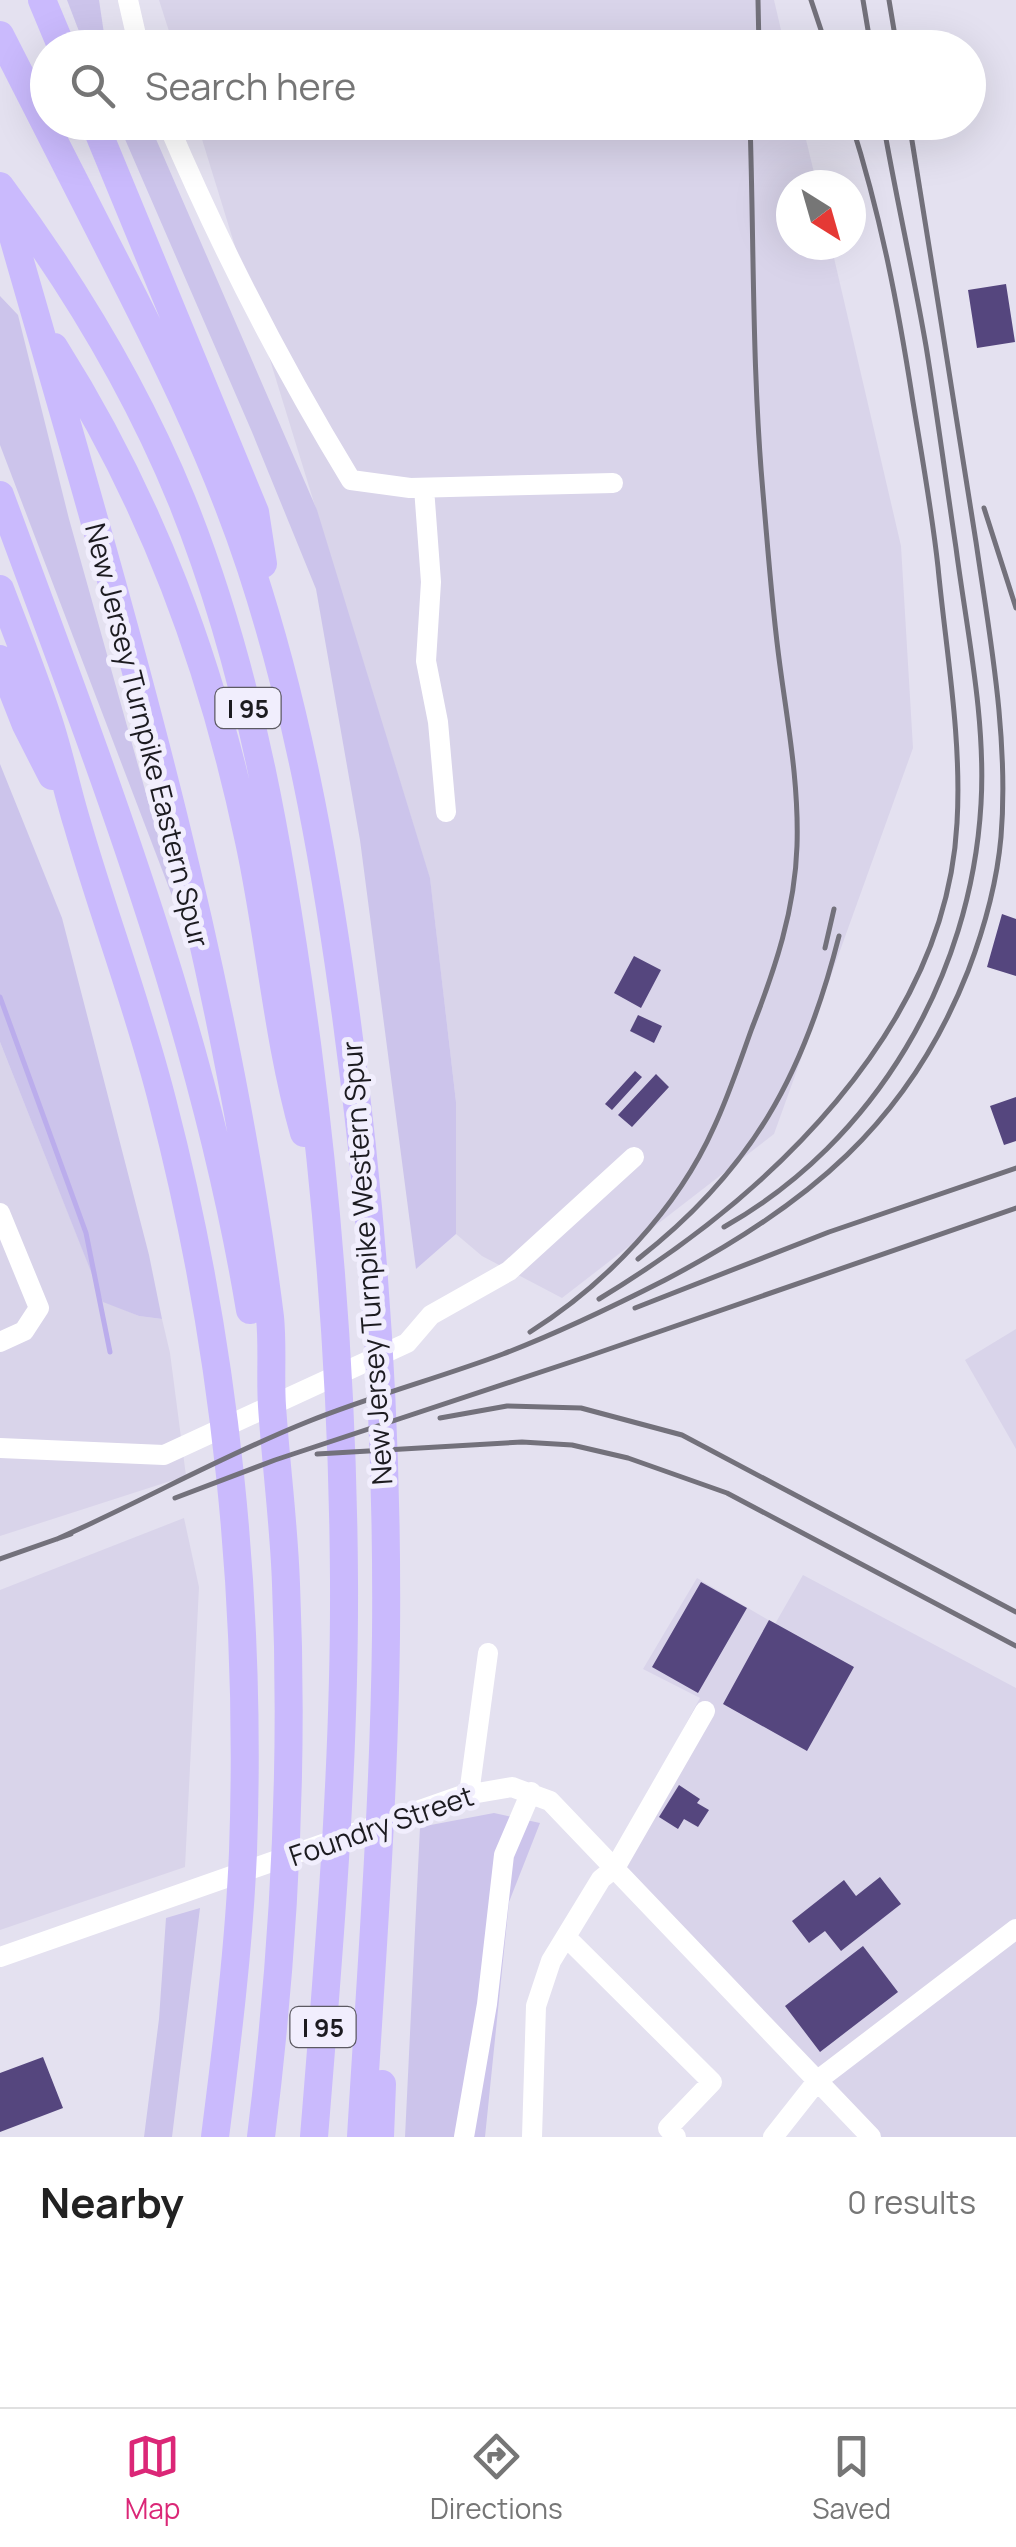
<!DOCTYPE html>
<html lang="en">
<head>
<meta charset="utf-8">
<style>
  :root { --surface:#fff; --page:#f2f2f2; --text:#222; --muted:#767676; --line:#e0e0e0; --accent:#db2777 }
  body { margin:0; font-family:Manrope,sans-serif; background:var(--page); color:var(--text) }
  .compass { position:absolute; left:776px; top:170px; width:90px; height:90px; border-radius:50%; background:var(--surface); box-shadow:0 10px 40px #0002; rotate:143deg }
  .list { margin:0; padding:0; list-style:none }
  h2 { display:flex; justify-content:space-between; align-items:center; height:130px; margin:0; padding:0 40px; font-size:42px }
  h2 small { font-size:32px; font-weight:400; color:var(--muted) }
  .icon { flex:none; width:55px; height:55px; fill:none; stroke:currentColor; stroke-width:2; stroke-linecap:round; stroke-linejoin:round }
  .map { position:relative; flex:none; width:1016px; height:2137px; overflow:hidden }
  .search { position:absolute; background:var(--surface); box-shadow:0 10px 40px #0002; left:30px; right:30px; top:30px; height:110px; display:flex; align-items:center; gap:25px; box-sizing:border-box; padding:0 35px; border-radius:55px; color:var(--muted); font-size:38px }
  .sheet { height:270px; background:var(--surface) }
  nav { display:flex; justify-content:space-around; align-items:center; box-sizing:border-box; height:140px; border-top:2px solid var(--line); background:var(--surface); font-size:28px; color:var(--muted) }
  nav a { display:grid; justify-items:center; gap:5px }
  nav .on { color:var(--accent) }
  .map>svg:first-child { display:block }
  .built { fill:#d9d4ea }
  .green { fill:#ccc4eb }
  .lines { fill:none; stroke-linecap:round; stroke-linejoin:round }
  .stream { stroke:#bbadec; stroke-width:5 }
  .building { fill:#55467e }
  .minor { stroke:#fff; stroke-width:20 }
  .highway { stroke:#cabafd; stroke-width:28 }
  .rail { stroke:#73717b; stroke-width:5 }
  .labels { text-anchor:middle; dominant-baseline:central; stroke-width:10; stroke-linejoin:round; paint-order:stroke }
  .shield { fill:#f1eefd; stroke:#5c5a62; stroke-width:2.5 }
  .shield-label { font-size:25px; font-weight:bold; fill:#1c1b20 }
  .street-label { font-size:28px; fill:#1c1b20; stroke:#f1eefd }
</style>
</head>
<body>
<div class="map">
<svg width="1016" height="2137" viewBox="0 0 1016 2137">
  <rect width="100%" height="100%" fill="#e4e1f0"/>
  <!-- built -->
  <path class="built" d="M159 0H774L785 47H174Z
    M197 123H802L817 185H791V245H831L901 546 913 748 774 1134 562 1298 482 1256 456 1234V1102L430 879Z
    M0 1042 103 1301 139 1316 162 1319 170 1353 186 1476 0 1536Z
    M1016 1329V1449L965 1360Z
    M184 1518 199 1587 185 1867 0 1930V1590Z
    M803 1575 1016 1688V2137H874L611 1862 700 1698 643 1669 697 1578 775 1624Z"/>
  <!-- green -->
  <path class="green" d="M67 0H99L106 47H85Z
    M118 123H149L317 510 430 878 456 1102V1234L416 1269 360 840 316 589 252 432Z
    M0 296 18 315 69 519 182 922 0 445Z
    M0 764 62 918 149 1255 162 1319 139 1316 103 1302 0 1042Z
    M494 1813 540 1823 509 1902 485 2137H405L420 1827Z
    M200 1908 172 2137H144L159 2019 166 1918Z"/>
  <g class="lines">
    <!-- stream -->
    <path class="stream" d="M0 997 86 1233 110 1352"/>
  </g>
  <!-- building -->
  <path class="building" d="M1006 284 1015 342 977 348 968 290Z
    M1002 914 1016 919V976L987 967Z
    M634 956 661 970 641 1008 614 993Z
    M638 1015 662 1026 654 1043 630 1031Z
    M635 1071 642 1077 612 1110 605 1104Z
    M656 1074 669 1087 632 1127 618 1115Z
    M1016 1097V1141L1004 1145 990 1106Z
    M701 1582 747 1608 698 1693 652 1667Z
    M769 1620 854 1667 807 1751 723 1704Z
    M679 1785 700 1799 697 1803 709 1810 698 1827 684 1819 678 1829 659 1817Z
    M880 1877 901 1904 841 1951 825 1931 809 1943 792 1921 844 1880 856 1896Z
    M863 1946 898 1992 820 2052 785 2006Z
    M43 2057 63 2108 0 2132V2073Z"/>
  <g class="lines">
    <!-- minor -->
    <path class="minor" d="M128 0 139 48
      M167 122C220 246 281 365 351 480L410 488 613 483
      M424 488 431 582 426 661 438 722 446 812
      M0 1213 39 1308 24 1331 0 1342
      M0 1448 164 1455 407 1343 431 1315 509 1271 634 1157
      M469 1794 488 1653
      M566 1937 712 2082 668 2128 676 2137
      M0 1957 460 1796 512 1787 550 1801 871 2137
      M464 2137 487 2004 504 1855 531 1792
      M532 2137 536 2006 551 1961 601 1879 615 1868 705 1711
      M773 2137 818 2080 1016 1929"/>
    <!-- highway -->
    <path class="highway" d="M42 0 62 48
      M0 35C35 103 70 171 104 239 159 346 213 453 251 568 296 705 323 850 343 994 373 1206 388 1422 386 1636 384 1803 371 1970 361 2137
      M94 122 255 512 263 564
      M0 186C73 284 136 388 182 501 252 675 282 860 307 1044 330 1221 343 1401 344 1580 345 1766 329 1952 314 2137
      M3 202C108 569 222 937 270 1317 273 1347 270 1377 272 1406 276 1466 284 1525 286 1584 294 1770 284 1953 261 2137
      M54 347C152 502 211 662 249 841 270 938 277 1038 304 1133
      M0 495C99 763 203 1027 250 1310
      M0 589C16 631 33 673 47 716 59 751 66 787 77 823 104 917 139 1008 163 1104 226 1346 252 1602 243 1852 239 1947 227 2043 215 2137
      M0 659 26 725 52 776
      M380 2137 382 2084"/>
    <!-- rail -->
    <path class="rail" d="M758 0 759 48
      M811 0 827 48
      M863 0 871 48
      M889 0 897 48
      M984 508 1016 608
      M825 948 834 909
      M724 1227C876 1141 971 977 981 804 986 719 967 632 956 548 946 481 937 413 926 346 913 271 896 197 883 122
      M638 1259C752 1170 804 1075 839 936
      M599 1299C766 1198 946 1031 957 823 962 738 946 651 938 567 932 512 922 457 913 402 898 306 881 216 851 122
      M635 1308 829 1232 1016 1168
      M530 1332C606 1284 677 1210 714 1127 729 1095 740 1061 752 1028 775 969 795 910 797 846 799 784 788 726 780 666 772 608 768 550 763 493 752 370 754 246 750 122
      M440 1418 507 1406 581 1408 682 1435 1016 1612
      M317 1454 522 1442 572 1445 628 1458 727 1493 1016 1646
      M175 1498 275 1460 586 1357 1016 1208
      M57 1539C141 1502 222 1456 307 1422 371 1396 439 1378 503 1354 558 1333 612 1307 665 1280 806 1206 908 1124 968 971 984 929 997 882 1001 837 1009 739 990 638 976 542 955 402 931 262 909 122
      M0 1559 71 1534"/>
  </g>
  <g class="labels">
    <!-- shield labels -->
    <g class="shield">
      <rect x="215.5" y="688" width="65" height="40" rx="8"/>
      <rect x="290.5" y="2007" width="65" height="40" rx="8"/>
    </g>
    <g class="shield-label">
      <text x="248" y="708">I 95</text>
      <text x="323" y="2027">I 95</text>
    </g>
    <!-- street labels -->
    <g class="street-label">
      <text transform="translate(148 735) rotate(76)">New Jersey Turnpike Eastern Spur</text>
      <text transform="translate(366 1263) rotate(-94)">New Jersey Turnpike Western Spur</text>
      <text transform="translate(381 1825) rotate(-19)">Foundry Street</text>
    </g>
  </g>
</svg>
<svg class="compass" viewBox="-18 -18 36 36"><path d="M0-13l5 13h-10z" fill="#e53935"/><path d="M0 13l5-13h-10z" fill="#767676"/></svg>
<div class="search"><svg class="icon" aria-label="search" viewBox="0 0 24 24"><circle cx="10" cy="10" r="6"/><path d="M15 15l6 6"/></svg>Search here</div>
</div>
<section class="sheet">
<h2>Nearby<small>0 results</small></h2>
<ul class="list">
</ul>
</section>
<nav>
<a class="on"><svg class="icon" aria-label="map" viewBox="0 0 24 24"><path d="M3 6l6-2 6 2 6-2v14l-6 2-6-2-6 2zM9 4v14M15 6v14"/></svg>Map</a>
<a><svg class="icon" aria-label="directions" viewBox="0 0 24 24"><path d="M12 3l9 9-9 9-9-9zM9 14v-3h6M13 9l2 2-2 2"/></svg>Directions</a>
<a><svg class="icon" aria-label="saved" viewBox="0 0 24 24"><path d="M7 4h10v16l-5-4-5 4z"/></svg>Saved</a>
</nav>
</body>
</html>
